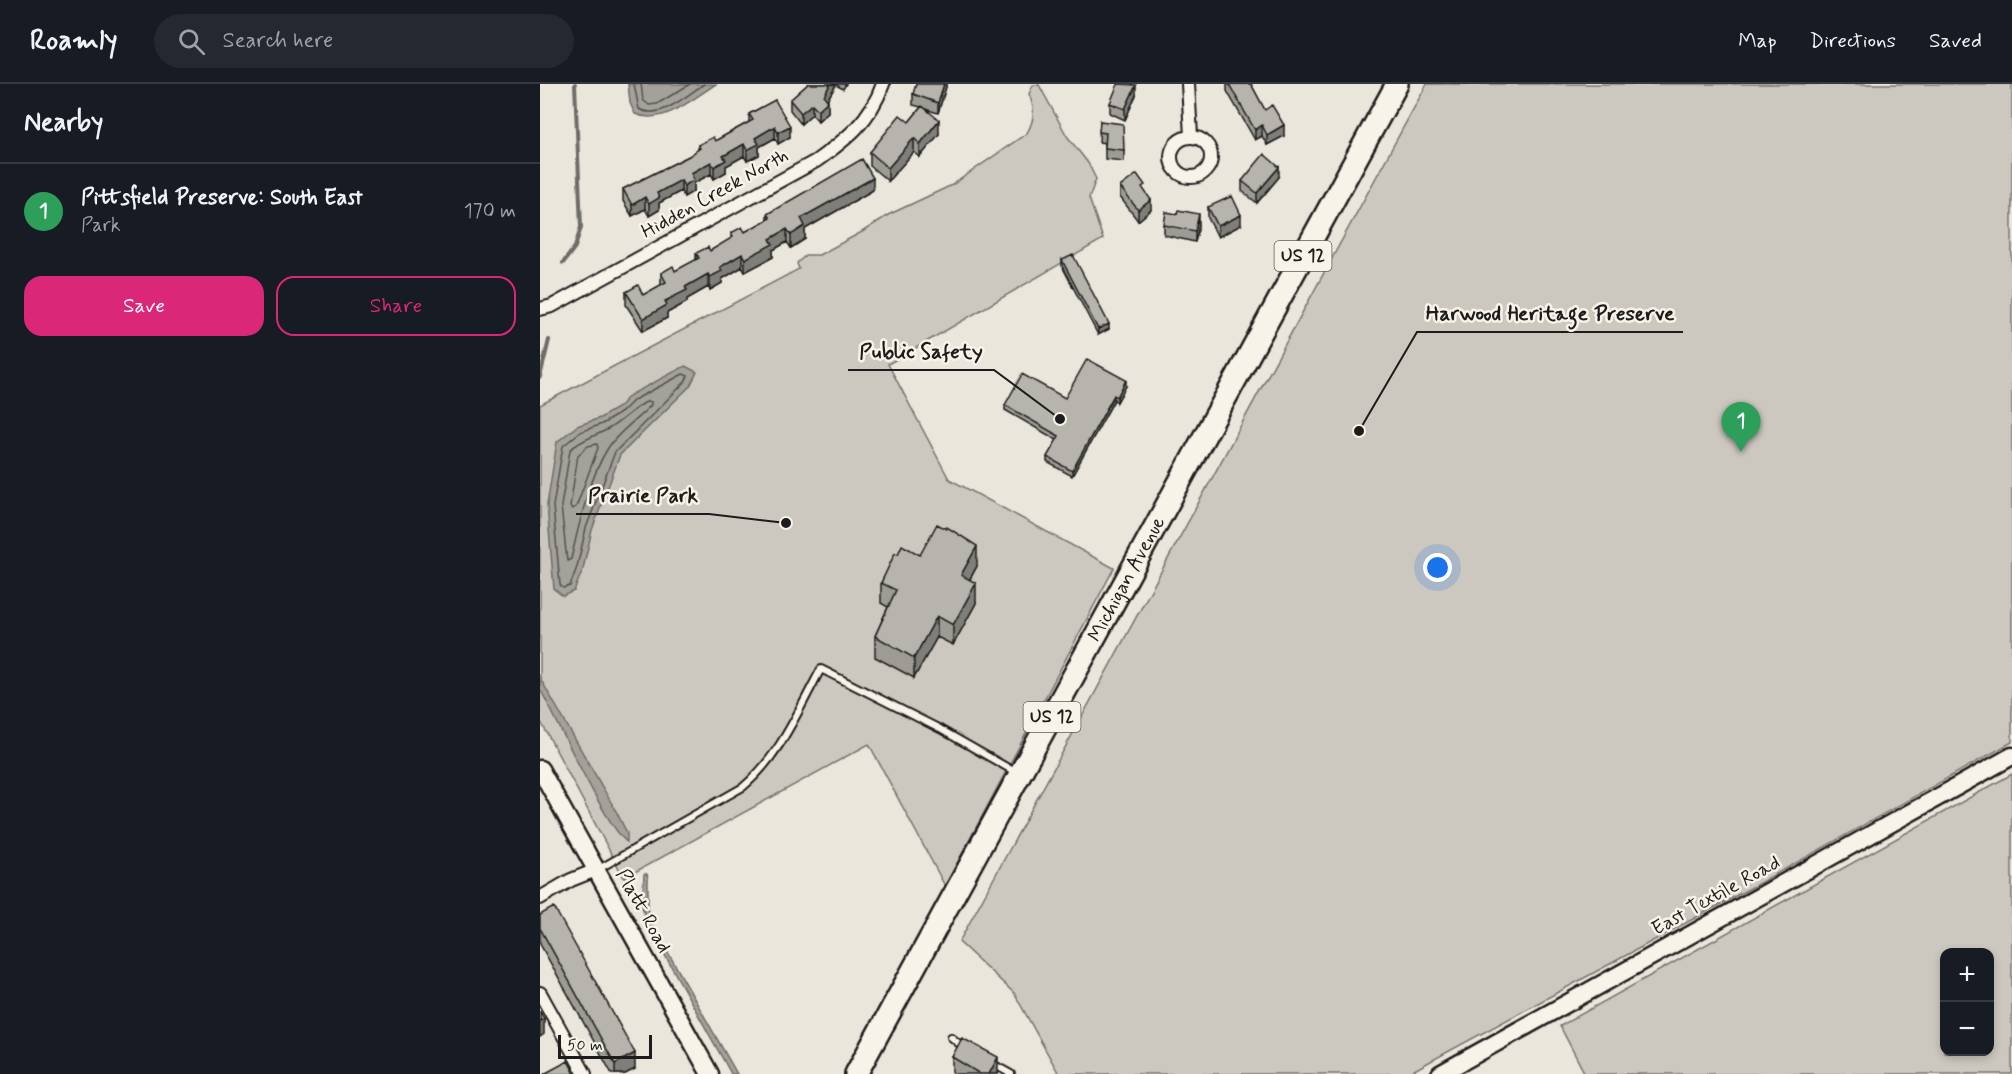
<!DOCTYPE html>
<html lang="en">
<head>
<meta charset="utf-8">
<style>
  :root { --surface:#171b24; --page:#242831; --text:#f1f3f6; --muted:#9ea1a6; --line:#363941; --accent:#db2777 }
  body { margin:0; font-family:Mynerve,sans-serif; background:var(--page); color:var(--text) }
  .controls { position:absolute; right:18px; bottom:18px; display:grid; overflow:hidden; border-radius:12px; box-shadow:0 3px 9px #0003 }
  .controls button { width:54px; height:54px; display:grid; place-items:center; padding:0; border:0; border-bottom:2px solid var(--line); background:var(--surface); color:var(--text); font:30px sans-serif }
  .scale { position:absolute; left:18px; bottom:15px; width:94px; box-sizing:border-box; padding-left:6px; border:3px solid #1c1c1c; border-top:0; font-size:16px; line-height:21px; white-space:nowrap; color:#1c1c1c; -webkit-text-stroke:4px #f7f3e8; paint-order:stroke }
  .you { position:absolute; left:898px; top:484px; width:21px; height:21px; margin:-15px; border:4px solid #fff; border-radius:50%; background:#1a73e8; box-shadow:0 0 0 9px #1a73e833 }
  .badge { display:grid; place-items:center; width:39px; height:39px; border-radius:50%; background:var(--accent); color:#fff; font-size:20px; font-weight:700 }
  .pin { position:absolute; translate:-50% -50px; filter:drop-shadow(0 2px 3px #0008) }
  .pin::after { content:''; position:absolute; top:32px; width:21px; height:18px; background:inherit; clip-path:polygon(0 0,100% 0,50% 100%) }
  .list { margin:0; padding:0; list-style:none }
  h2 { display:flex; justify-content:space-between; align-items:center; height:78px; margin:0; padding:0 24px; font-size:26px }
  h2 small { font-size:20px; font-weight:400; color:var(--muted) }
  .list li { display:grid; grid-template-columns:39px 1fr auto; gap:18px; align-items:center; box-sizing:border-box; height:96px; padding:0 24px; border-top:2px solid var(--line) }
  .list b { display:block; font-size:22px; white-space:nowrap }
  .list p { margin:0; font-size:20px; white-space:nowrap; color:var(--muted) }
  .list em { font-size:20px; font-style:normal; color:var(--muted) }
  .actions { display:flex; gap:12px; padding:18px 24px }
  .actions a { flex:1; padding:14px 0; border:2px solid var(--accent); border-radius:18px; text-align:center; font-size:21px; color:var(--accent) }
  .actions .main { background:var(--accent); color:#fff }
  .icon { flex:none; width:33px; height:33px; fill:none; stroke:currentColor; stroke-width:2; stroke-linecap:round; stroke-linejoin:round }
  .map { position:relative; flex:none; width:1472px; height:990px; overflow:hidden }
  header { display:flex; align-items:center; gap:36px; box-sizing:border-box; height:84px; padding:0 30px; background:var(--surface); border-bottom:2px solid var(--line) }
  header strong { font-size:28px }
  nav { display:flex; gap:33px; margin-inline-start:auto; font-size:21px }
  .search { width:420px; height:54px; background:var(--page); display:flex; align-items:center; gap:15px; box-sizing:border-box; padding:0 21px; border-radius:33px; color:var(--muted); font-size:22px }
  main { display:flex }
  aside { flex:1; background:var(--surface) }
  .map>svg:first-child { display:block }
  .green { fill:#ccc8c0; stroke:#74726e; stroke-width:1.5; fill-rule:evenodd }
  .water { fill:#a3a19a; stroke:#6d6c68; stroke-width:1.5 }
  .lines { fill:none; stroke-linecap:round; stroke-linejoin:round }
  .shore { stroke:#52514e; stroke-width:1.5 }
  .stream { stroke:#6d6c68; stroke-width:4 }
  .lane-casing { stroke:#1c1c1c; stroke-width:10 }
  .street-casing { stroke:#1c1c1c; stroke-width:16 }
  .secondary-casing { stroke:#1c1c1c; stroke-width:21 }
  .highway-casing { stroke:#1c1c1c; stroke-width:26 }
  .lane { stroke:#f7f3e8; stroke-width:6 }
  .street { stroke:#f7f3e8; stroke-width:12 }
  .secondary { stroke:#f7f3e8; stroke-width:16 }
  .highway { stroke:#f7f3e8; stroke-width:21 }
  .wall { fill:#9d9b94; stroke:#1c1c1c; stroke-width:1.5 }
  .shaded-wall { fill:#7f7e78; stroke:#1c1c1c; stroke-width:1.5 }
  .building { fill:#b6b4ac; stroke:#1c1c1c; stroke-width:1.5 }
  .labels { text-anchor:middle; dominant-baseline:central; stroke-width:5; stroke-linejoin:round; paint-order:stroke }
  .shield { fill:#f7f3e8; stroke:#5e5c59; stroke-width:1.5 }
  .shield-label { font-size:18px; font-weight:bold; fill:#1c1c1c }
  .street-label { font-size:20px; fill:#1c1c1c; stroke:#f7f3e8 }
  .leader { fill:none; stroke:#1c1c1c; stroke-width:2 }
  .callout-dot { fill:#1c1c1c; stroke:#f7f3e8; stroke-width:2 }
  .callout-label { font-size:21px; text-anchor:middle; font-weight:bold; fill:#1c1c1c; stroke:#f7f3e8; stroke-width:5; stroke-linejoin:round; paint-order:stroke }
</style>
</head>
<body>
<header>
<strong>Roamly</strong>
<div class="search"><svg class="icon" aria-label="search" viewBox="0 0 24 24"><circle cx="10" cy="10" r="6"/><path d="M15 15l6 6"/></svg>Search here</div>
<nav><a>Map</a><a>Directions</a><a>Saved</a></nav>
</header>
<main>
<aside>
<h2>Nearby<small></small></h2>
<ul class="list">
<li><span class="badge" style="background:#2e9e5b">1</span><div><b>Pittsfield Preserve: South East</b><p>Park</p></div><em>170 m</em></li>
</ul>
<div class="actions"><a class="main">Save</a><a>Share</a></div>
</aside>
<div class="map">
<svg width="1472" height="990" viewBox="0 0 1472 990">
  <rect width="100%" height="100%" fill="#eae6dc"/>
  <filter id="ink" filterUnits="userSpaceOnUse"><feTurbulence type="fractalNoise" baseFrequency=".0167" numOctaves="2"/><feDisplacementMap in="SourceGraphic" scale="12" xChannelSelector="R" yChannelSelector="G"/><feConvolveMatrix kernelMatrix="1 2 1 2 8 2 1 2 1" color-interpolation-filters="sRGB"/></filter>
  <g filter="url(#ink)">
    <!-- green -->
    <path class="green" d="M887 0H1472V658L1227 795 867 990H519L474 909 419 858Z
      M493 1H499L527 52 548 79 556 95 549 114 563 155 348 280 409 395 574 484 405 802 329 660 84 794 0 636V321L259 185 257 179 266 171H279L322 148 348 131 412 101 487 49C495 35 495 25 489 10Z
      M1472 690V990H1045L1020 942ZM1404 868H1450V968H1404Z"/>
    <!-- water -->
    <path class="water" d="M88 0H176C152 15 123 42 95 30L90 19Z
      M145 282 157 288 150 302 80 371 52 446 43 485 34 507 23 512 14 505 7 421 17 358 37 342 60 334 79 323 90 311Z
      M0 594 76 727 87 749V758C67 745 16 633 0 605Z
      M104 790H107L108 794V824L112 840 197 990H191L189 986 107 839 102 822Z"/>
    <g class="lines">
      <!-- shore -->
      <path class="shore" d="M94 0 99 25C119 37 147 11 164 0
        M101 0 103 16 109 21 117 20 150 0
        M143 290 148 292 145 298 75 368 46 444 37 483 30 502 23 504 20 501 13 422 23 362 40 348 62 340 82 328 94 316Z
        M108 317 111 318V321C98 335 78 348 68 364 49 394 39 441 31 475L27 477 21 422 30 366C42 355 54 353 68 345 83 337 93 324 108 317Z
        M57 360 58 364 36 423 32 425 30 422 38 371 48 362Z"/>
      <!-- stream -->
      <path class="stream" d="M23 179 35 163 41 143 35 0
        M0 293 9 256"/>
      <!-- lane casing -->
      <g class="lane-casing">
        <path id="lane" d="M57 786 203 703C240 672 258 627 281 585L400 645 477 689
          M411 953 423 963
          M453 980 471 990"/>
      </g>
      <!-- street casing -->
      <g class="street-casing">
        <path id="street" d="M648 0 651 52
          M631 73a20 20 0 1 1 40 0a20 20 0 1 1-40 0Z
          M0 225 12 222 276 77C307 55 330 37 343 0
          M0 814 31 796 56 786
          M0 909 45 990"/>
      </g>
      <!-- secondary casing -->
      <g class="secondary-casing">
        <path id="secondary" d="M0 685 170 990
          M900 990 1472 672"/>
      </g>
      <!-- highway casing -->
      <g class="highway-casing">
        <g id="highway">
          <path id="s1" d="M316 990 857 0"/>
        </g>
      </g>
      <!-- lane -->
      <use href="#lane" class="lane"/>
      <!-- street -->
      <use href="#street" class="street"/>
      <!-- secondary -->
      <use href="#secondary" class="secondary"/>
      <!-- highway -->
      <use href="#highway" class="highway"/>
    </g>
    <!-- wall -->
    <path class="wall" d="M268 0H306L303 5 296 1 287 16 288 28 278 37 272 30 261 40 250 26V16Z
      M406 0V3L398 29 385 25 399 50 380 73 374 68 348 97 330 82V68L369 38 381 23 373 21V10Z
      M687 0H711L725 26 744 52 727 61 722 52 715 56 687 7Z
      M596 11 585 36 570 29V19Z
      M235 16 250 53 238 60 235 54 219 63V71L207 77 204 72 186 82V88L174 95 171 90 154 99V107L144 113 141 107 119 119V126L109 132 105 125 92 132 83 117V105L149 72 158 66V61L175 57 209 38V30Z
      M560 37 584 66V77L565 75V59L559 58Z
      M739 93 717 119 702 107V97Z
      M580 103 605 108 611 126 598 137 580 113Z
      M333 106 265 145V155L251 164 247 158 233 166V173L205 188 202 183 182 195V199L170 206 168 203 147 215V218L127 229V234L103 247 86 221V208L103 211 121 201V189L135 187 156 176V169L170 167 191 155V149L205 148 227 136V130Z
      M668 123 701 141 678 153 668 134Z
      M624 141H659L655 158 624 151Z
      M522 176 569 245 558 251 522 182Z
      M586 302 577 318 574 316 532 392 507 378V373L517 356 465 326V321L525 314Z
      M358 470 380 471 437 482 430 495 436 519 413 561 397 553 374 594 335 573V552L348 523 341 519V499Z
      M0 831 95 985 85 990H72L0 860Z
      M412 973 458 989V990H415L412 988Z"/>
    <!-- shaded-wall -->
    <path class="shaded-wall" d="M290 0 296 1 284 21 288 17V28L278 37V26L284 12Z
      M404 0H406V3L398 29V19Z
      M596 1V11L585 36V25Z
      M272 20V30L261 40V29Z
      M399 36V50L380 73V60Z
      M722 41V52L715 56V46Z
      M744 41V52L727 61V51Z
      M235 42V54L219 63V71L207 77V66L215 54Z
      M250 42V53L238 60V48Z
      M374 54V68L348 97V84Z
      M204 60V72L186 82V88L174 95V83L183 72Z
      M171 78V90L154 99V107L144 113V102L151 89Z
      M739 83V93L717 119V109Z
      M333 94V106L265 145V155L251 164V151L261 134Z
      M141 96V107L119 119V126L109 132V120L117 109Z
      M105 113V125L92 132V121Z
      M611 116V126L598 137V126Z
      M659 130V141L655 158V147Z
      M701 131V141L678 153V142Z
      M247 145V158L233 166V173L205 188V175L230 155Z
      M202 170V183L182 195V199L170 206V193L180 183Z
      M168 190V203L147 215V218L127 229V234L103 247V235L145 203Z
      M569 240V245L558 251V245Z
      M586 296V302L577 318V313Z
      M574 311V316L532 392V387Z
      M437 462V482L421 511V491Z
      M436 499V519L413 561V541Z
      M397 532V553L374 594V574Z
      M4 935V950L0 953V937Z
      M95 969V985L85 990H75V980Z
      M458 973V990H449Z"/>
    <!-- building -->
    <path class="building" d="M268 0H290L284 12 288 17 278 26 272 20 261 29 250 16Z
      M376 0H404L398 19 373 10Z
      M578 0 596 1 585 25 570 19Z
      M689 0H711L725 26 732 21 744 41 727 51 722 41 715 46Z
      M235 16 250 42 238 48 235 42 215 54 219 60 207 66 204 60 183 72 186 76 174 83 171 78 151 89 154 96 144 102 141 96 117 109 119 114 109 120 105 113 92 121 83 105 149 72 160 64 158 61 173 53 175 57 213 36 209 30Z
      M382 22 399 36 380 60 374 54 348 84 330 68 360 31 369 38Z
      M560 37 583 40 584 66 565 64 566 49 559 48Z
      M724 70 739 83 717 109 702 97Z
      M322 75 333 94 261 134 265 142 251 151 247 145 230 155 233 160 205 175 202 170 180 183 182 187 170 193 168 190 145 203 147 206 125 217 127 221 103 235 86 208 98 201 103 211 126 198 121 189 133 182 135 187 159 174 156 169 168 163 170 167 193 153 191 149 202 143 205 148 230 134 227 130Z
      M597 90 605 101 602 103 611 116 598 126 580 103Z
      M692 112 701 131 678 142 668 123Z
      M638 126 659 130 655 147 624 141 626 128 637 130Z
      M533 171 569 240 558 245 522 176Z
      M547 275 586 296 577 313 574 311 532 387 507 373 519 352 465 321 482 290 525 314Z
      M397 440 406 445 407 443 437 462 421 491 436 499 413 541 397 532 374 574 335 552 356 506 341 499 355 469 358 470 362 461 380 471Z
      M14 823 95 969 75 980 0 844V831Z
      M0 927 4 935 0 937Z
      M422 954 458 973 449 990H440L412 973Z
      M28 977 35 990H4Z"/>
  </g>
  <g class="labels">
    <!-- shield labels -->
    <g class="shield">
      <rect x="734.5" y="157" width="57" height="30" rx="4.5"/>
      <rect x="483.5" y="618" width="57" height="30" rx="4.5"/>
    </g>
    <g class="shield-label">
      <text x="763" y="172">US 12</text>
      <text x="512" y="633">US 12</text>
    </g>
    <!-- street labels -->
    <g class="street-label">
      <text transform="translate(175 110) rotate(-29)">Hidden Creek North</text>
      <text stroke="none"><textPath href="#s1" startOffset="564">Michigan Avenue</textPath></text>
      <text transform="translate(1176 812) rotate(-29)">East Textile Road</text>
      <text transform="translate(103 827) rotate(61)">Platt Road</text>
    </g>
  </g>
  <!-- callouts -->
  <path class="leader" d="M819 347L877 248H1143M520 335L454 286H308M246 439L169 430H36"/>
  <g class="callout-dot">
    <circle cx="819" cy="347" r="6"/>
    <circle cx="520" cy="335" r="6"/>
    <circle cx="246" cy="439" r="6"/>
  </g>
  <g class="callout-label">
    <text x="1010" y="236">Harwood Heritage Preserve</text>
    <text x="381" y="274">Public Safety</text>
    <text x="103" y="418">Prairie Park</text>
  </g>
</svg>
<div class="controls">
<button>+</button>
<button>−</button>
</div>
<div class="scale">50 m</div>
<div class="you"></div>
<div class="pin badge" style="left:1201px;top:368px;background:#2e9e5b">1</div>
</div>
</main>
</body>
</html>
